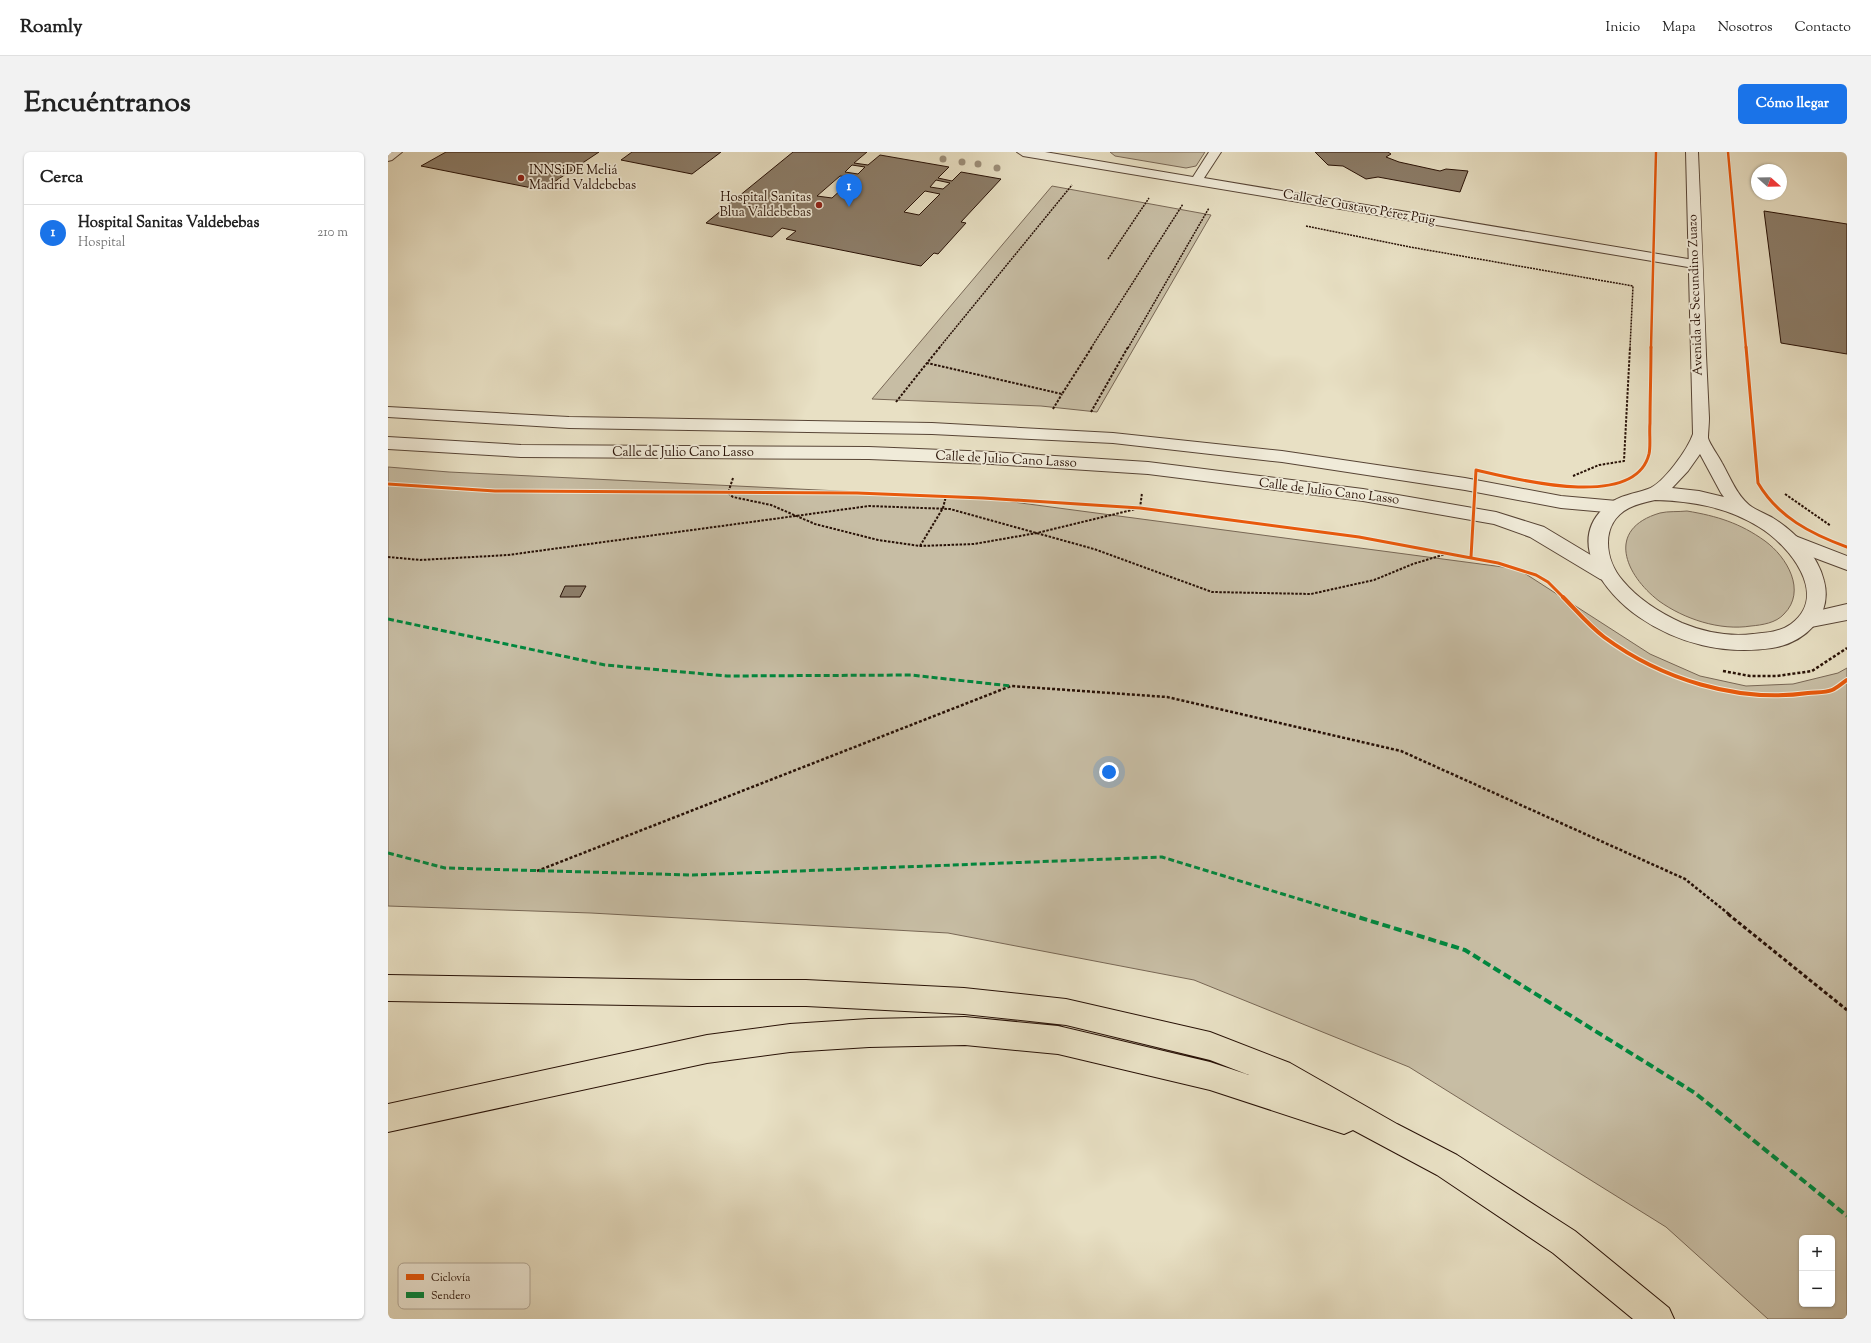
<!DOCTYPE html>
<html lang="es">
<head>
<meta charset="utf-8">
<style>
  :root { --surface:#fff; --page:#f2f2f2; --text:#222; --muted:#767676; --line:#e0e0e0; --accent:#1a73e8 }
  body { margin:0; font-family:"Sorts Mill Goudy",serif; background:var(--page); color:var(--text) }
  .controls { position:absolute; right:12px; bottom:12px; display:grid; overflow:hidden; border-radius:6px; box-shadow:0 1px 3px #0004 }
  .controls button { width:36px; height:36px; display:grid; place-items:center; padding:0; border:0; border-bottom:1px solid var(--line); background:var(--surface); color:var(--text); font:20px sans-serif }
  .compass { position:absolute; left:1363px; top:12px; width:36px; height:36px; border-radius:50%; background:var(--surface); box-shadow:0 1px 3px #0004; rotate:110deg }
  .you { position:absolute; left:721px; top:620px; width:14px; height:14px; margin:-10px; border:3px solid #fff; border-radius:50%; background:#1a73e8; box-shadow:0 0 0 6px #1a73e833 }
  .badge { display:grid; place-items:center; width:26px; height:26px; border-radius:50%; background:var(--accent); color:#fff; font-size:13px; font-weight:700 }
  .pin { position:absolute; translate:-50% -33px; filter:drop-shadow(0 1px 2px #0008) }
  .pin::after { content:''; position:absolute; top:21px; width:14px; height:12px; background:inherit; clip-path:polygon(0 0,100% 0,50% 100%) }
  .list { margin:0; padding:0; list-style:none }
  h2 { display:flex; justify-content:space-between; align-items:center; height:52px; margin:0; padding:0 16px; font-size:17px }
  h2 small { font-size:13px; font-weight:400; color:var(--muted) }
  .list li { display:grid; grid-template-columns:26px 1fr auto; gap:12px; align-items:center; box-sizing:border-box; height:56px; padding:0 16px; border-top:1px solid var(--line) }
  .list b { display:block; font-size:15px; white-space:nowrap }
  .list p { margin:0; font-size:13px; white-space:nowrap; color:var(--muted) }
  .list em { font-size:13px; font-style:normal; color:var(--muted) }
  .map { position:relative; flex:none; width:1459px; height:1167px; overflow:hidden; border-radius:6px }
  header { display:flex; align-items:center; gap:24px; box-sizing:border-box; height:56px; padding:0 20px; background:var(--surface); border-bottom:1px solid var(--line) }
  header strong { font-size:19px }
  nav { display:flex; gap:22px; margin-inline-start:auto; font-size:14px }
  .intro { display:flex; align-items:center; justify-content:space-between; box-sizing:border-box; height:96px; padding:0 24px }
  h1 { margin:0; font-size:28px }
  .button { padding:10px 18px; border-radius:6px; background:var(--accent); color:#fff; font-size:14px; font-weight:700 }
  main { display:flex; gap:24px; padding:0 24px }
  aside { flex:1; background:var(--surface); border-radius:6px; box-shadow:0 1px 3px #0004 }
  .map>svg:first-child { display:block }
  .green { fill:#c7bda4; stroke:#786755; fill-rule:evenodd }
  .building { fill:#8c7d69; stroke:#281106; fill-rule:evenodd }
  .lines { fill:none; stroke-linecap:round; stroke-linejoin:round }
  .minor-casing { stroke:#584536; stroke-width:2 }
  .tertiary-casing { stroke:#584536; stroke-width:2 }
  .motorway-casing { stroke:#281106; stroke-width:2 }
  .path-far3 { stroke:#281106; stroke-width:1.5; stroke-dasharray:2 1; stroke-linecap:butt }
  .path-far2 { stroke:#281106; stroke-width:2; stroke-dasharray:2.5 1.5; stroke-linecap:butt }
  .path-far1 { stroke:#281106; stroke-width:2.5; stroke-dasharray:3 2; stroke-linecap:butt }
  .path { stroke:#281106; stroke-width:3; stroke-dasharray:4 2.5; stroke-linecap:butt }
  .minor { fill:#f0ebd9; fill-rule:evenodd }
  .tertiary { fill:#f0ebd9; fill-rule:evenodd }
  .motorway { fill:#e8e0c4; fill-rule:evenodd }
  .quiet-far1 { stroke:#00873e; stroke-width:3; stroke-dasharray:6 3; stroke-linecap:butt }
  .quiet { stroke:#00873e; stroke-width:4; stroke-dasharray:8 4; stroke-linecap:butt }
  .cycleway-far2-casing { stroke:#f0ebd9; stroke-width:4 }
  .cycleway-far1-casing { stroke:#f0ebd9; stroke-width:5 }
  .cycleway-casing { stroke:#f0ebd9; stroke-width:6 }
  .cycleway-far2 { stroke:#e8590c; stroke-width:2.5 }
  .cycleway-far1 { stroke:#e8590c; stroke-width:3 }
  .cycleway { stroke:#e8590c; stroke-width:4 }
  .tree { fill:#9d8f7a }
  .poi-dot { fill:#8f2418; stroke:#f0ebd9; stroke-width:1.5 }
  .labels { text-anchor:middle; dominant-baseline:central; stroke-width:3.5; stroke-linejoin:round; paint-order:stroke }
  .far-poi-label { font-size:13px; fill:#281106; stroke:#f0ebd9; text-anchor:start }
  .far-street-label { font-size:13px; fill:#281106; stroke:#f0ebd9 }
  .key { fill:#f0ebd9; stroke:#b4aa9a; stroke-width:1 }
  .key-label { font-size:11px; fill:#281106 }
</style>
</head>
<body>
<header>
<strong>Roamly</strong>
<nav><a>Inicio</a><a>Mapa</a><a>Nosotros</a><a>Contacto</a></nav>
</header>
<div class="intro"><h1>Encuéntranos</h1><a class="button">Cómo llegar</a></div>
<main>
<aside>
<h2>Cerca<small></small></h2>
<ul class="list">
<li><span class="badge">1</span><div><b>Hospital Sanitas Valdebebas</b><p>Hospital</p></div><em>210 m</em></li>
</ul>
</aside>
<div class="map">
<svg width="1459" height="1167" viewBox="0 0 1459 1167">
  <rect width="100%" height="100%" fill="#e8e0c4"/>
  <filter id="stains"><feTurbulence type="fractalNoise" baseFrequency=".005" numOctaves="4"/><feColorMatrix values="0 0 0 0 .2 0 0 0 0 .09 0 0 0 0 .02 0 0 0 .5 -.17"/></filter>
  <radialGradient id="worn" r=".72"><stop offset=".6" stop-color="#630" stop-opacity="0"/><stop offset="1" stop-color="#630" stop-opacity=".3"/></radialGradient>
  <!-- green -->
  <path class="green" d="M722 0H817L808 14 798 16 727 4Z
    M664 34 823 63 709 260 653 254 484 247Z
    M0 315 61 320 595 346 1130 417 1262 502 1312 524 1358 534 1405 532 1450 521 1459 516V1167H1380L1278 1075 1021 915 806 828 560 781 203 761 0 754ZM1414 1086H1444V1152H1414Z
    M1299 359C1329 364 1352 371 1377 389 1399 405 1419 439 1396 462 1388 471 1374 473 1363 474 1332 479 1296 467 1271 449 1237 423 1217 377 1272 361 1280 359 1290 360 1299 359Z"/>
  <!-- building -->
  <path class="building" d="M58 0H211L154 38 33 14Z
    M244 0H333L304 22 233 8Z
    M405 0H479L466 11 480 13 492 3 561 15 550 26 564 29 573 20 613 27 573 70 578 71 550 102 546 101 533 114 398 87 408 79 394 76 384 85 318 71ZM464 13 477 15 470 22 457 20ZM452 24 466 26 444 46 429 44ZM548 28 562 31 555 37 542 35ZM537 39 552 42 531 63 516 60Z
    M927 0H1000L1003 2 998 5 1011 10 1052 19 1058 17 1080 19 1072 40 990 25 978 27 955 14 940 13Z
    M1376 59 1459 72V202L1393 191Z
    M177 434H198L192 445H172Z"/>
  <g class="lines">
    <!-- minor casing -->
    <g class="minor-casing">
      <path id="minor" d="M0 0H14L4 8 0 9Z
        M629 0H657L805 25 821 0H833L816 26 1306 108 1311 109 1313 112 1311 115 1306 116 635 4Z
        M0 255 181 265 544 271 725 281 894 299 1077 326 1173 344 1229 349 1235 351 1238 355 1235 359 1229 361 1173 356 1077 338 894 310 725 291 544 282 181 276 0 265Z
        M0 285 133 293 481 295 604 300 760 310 975 337 1108 360 1156 375 1226 417 1229 422 1226 427 1219 429 1212 427 1142 385 1106 372 975 349 760 322 604 312 481 307 133 305 0 297Z
        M1402 382 1459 404V418L1395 394 1393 389 1395 384Z
        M1459 452V468L1423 475 1416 472 1413 467 1416 462Z"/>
    </g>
    <!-- tertiary casing -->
    <g class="tertiary-casing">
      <path id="tertiary" d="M1298 0H1310C1313 68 1316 136 1318 203 1319 224 1320 245 1321 266 1321 272 1320 281 1320 286 1321 291 1331 305 1334 311 1342 325 1350 346 1364 355 1370 359 1378 362 1385 366 1407 380 1430 403 1436 429 1445 464 1417 491 1384 496 1337 503 1290 492 1251 465 1217 442 1176 389 1219 353 1232 343 1246 342 1260 337 1275 332 1300 297 1305 282ZM1312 302 1333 341 1336 345 1311 339 1284 336 1300 319ZM1267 348C1304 349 1339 355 1371 375 1401 393 1442 443 1403 472 1392 480 1377 481 1365 482 1341 485 1316 480 1294 471 1272 461 1250 447 1235 429 1216 407 1212 371 1241 356 1249 352 1258 350 1267 348Z"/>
    </g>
    <!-- motorway casing -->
    <g class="motorway-casing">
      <path id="motorway" d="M0 823 303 828H418L576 836 678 847 822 880 902 911 1009 972 1069 1003 1187 1079 1281 1156 1286 1167H1245L1165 1101 1049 1023 965 978 956 982 822 938 670 902 577 893 481 895 402 900 319 911 0 980V952L319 883 402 872 481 867 577 865 670 874 822 910 861 923 822 908 678 873 576 862 418 854H303L0 849Z"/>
    </g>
    <!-- path-far3 -->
    <path class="path-far3" d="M918 74 1022 95 1245 134 1242 196
      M720 107 761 46
      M551 196 684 33
      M703 196 795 52
      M740 196 821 56"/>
    <!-- path-far2 -->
    <path class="path-far2" d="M552 195 539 211 674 242 704 195
      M508 250 539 211
      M665 257 674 242
      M703 260 740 195
      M1185 324 1211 313 1236 309 1242 195
      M345 326 340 341 345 345 383 353 427 372 490 388 532 394 586 392 649 381 752 356 754 341
      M1397 342 1443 374
      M532 394 555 356 558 344
      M0 405 32 408 120 403 481 354 562 357 706 397 824 440 923 442 986 428 1025 412 1061 401"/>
    <!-- path-far1 -->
    <path class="path-far1" d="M1335 519 1362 524H1389L1424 519 1459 496
      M149 719 623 534 779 545 1013 599 1297 727 1342 763"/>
    <!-- path -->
    <path class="path" d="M1340 762 1459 858"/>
    <!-- minor -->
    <use href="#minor" class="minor"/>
    <!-- tertiary -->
    <use href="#tertiary" class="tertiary"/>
    <!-- motorway -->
    <use href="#motorway" class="motorway"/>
    <!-- quiet-far1 -->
    <path class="quiet-far1" d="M0 467 217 513 339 524 523 523 623 534
      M0 701 57 716 305 723 774 705 963 763"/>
    <!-- quiet -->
    <path class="quiet" d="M960 762 1077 798 1307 941 1459 1064"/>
    <!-- cycleway-far2 casing -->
    <g class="cycleway-far2-casing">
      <path id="cycleway-far2" d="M1340 0 1358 196
        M1263 196 1268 0"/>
    </g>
    <!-- cycleway-far1 casing -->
    <g class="cycleway-far1-casing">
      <path id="cycleway-far1" d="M1358 195 1370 331C1390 365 1423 382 1459 395
        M0 332 107 339 469 341 595 346 752 356 971 385 1110 411 1148 423 1160 430 1176 446
        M1083 405 1088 318C1127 327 1247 359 1261 302 1263 293 1261 281 1262 271 1262 246 1263 221 1263 195"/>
    </g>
    <!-- cycleway casing -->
    <g class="cycleway-casing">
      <path id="cycleway" d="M1175 445C1188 458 1200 473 1216 485 1273 527 1349 551 1420 541 1427 540 1437 541 1444 538 1449 536 1454 531 1459 528"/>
    </g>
    <!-- cycleway-far2 -->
    <use href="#cycleway-far2" class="cycleway-far2"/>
    <!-- cycleway-far1 -->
    <use href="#cycleway-far1" class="cycleway-far1"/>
    <!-- cycleway -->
    <use href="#cycleway" class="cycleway"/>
  </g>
  <!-- trees -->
  <g class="tree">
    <circle cx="555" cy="7" r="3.5"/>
    <circle cx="574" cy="10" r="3.5"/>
    <circle cx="590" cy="12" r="3.5"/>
    <circle cx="609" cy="16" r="3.5"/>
  </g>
  <!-- markers -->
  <g class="poi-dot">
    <circle cx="133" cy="26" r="4"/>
    <circle cx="431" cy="53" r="4"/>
  </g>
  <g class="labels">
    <!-- far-poi labels -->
    <g class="far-poi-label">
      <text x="141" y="19">INNSiDE Meliá<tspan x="141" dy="15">Madrid Valdebebas</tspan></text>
      <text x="423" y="46" text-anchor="end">Hospital Sanitas<tspan x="423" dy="15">Blua Valdebebas</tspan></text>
    </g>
    <!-- far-street labels -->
    <g class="far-street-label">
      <text transform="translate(971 56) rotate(10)">Calle de Gustavo Pérez Puig</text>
      <text transform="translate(1308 143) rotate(-92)">Avenida de Secundino Zuazo</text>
      <text x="295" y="301">Calle de Julio Cano Lasso</text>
      <text transform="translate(618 308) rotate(3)">Calle de Julio Cano Lasso</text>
      <text transform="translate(941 340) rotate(7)">Calle de Julio Cano Lasso</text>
    </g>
  </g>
  <!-- legend -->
  <rect x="10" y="1111" width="132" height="46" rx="6" class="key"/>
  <rect x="18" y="1122" width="18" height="6" fill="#e8590c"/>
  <rect x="18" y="1140" width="18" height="6" fill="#00873e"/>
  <g class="key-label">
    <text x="43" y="1129">Ciclovía</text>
    <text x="43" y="1147">Sendero</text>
  </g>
  <rect width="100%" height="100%" filter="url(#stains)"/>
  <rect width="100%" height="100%" fill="url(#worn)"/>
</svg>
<div class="controls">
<button>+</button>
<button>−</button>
</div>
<svg class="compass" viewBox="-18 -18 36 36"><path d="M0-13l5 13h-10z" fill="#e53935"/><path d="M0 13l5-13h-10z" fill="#767676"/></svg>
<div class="you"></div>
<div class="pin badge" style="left:461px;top:55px">1</div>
</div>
</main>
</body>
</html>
